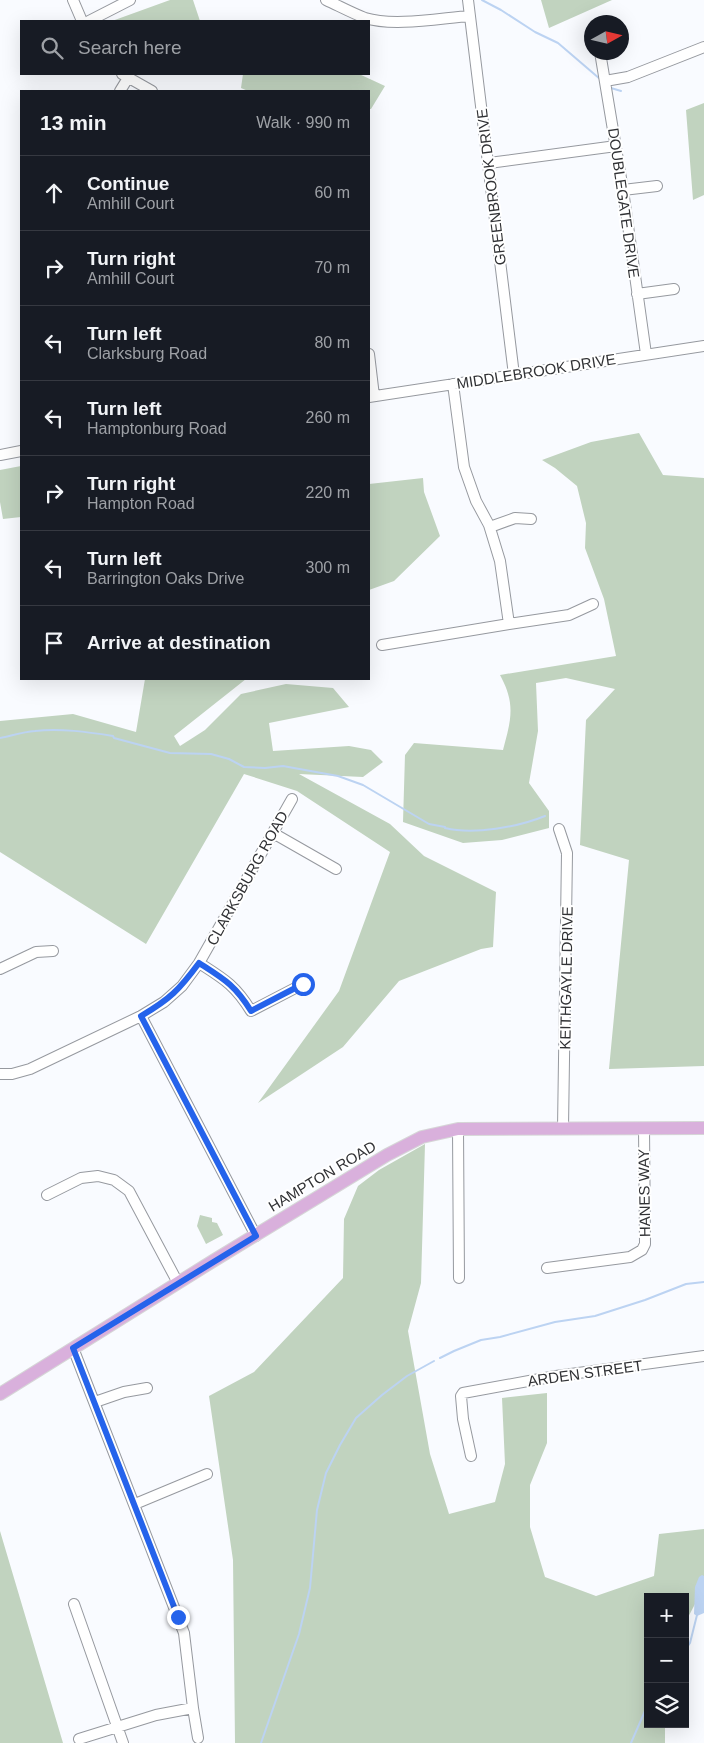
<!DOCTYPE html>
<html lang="en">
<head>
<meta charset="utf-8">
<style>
  :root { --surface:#171b24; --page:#20242c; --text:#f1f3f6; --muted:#9ea1a6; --line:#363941 }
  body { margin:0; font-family:Helvetica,sans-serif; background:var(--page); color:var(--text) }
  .controls { position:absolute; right:15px; bottom:15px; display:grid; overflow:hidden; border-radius:0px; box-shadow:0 5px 20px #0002 }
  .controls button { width:45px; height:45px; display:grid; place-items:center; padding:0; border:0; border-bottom:1px solid var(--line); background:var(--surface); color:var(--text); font:25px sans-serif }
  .compass { position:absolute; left:584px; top:15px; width:45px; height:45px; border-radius:50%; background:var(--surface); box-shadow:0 5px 20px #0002; rotate:82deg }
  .stop { position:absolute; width:15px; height:15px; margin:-11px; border:4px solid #2563eb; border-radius:50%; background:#fff }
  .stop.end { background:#2563eb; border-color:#fff; box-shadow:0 1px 5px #0008 }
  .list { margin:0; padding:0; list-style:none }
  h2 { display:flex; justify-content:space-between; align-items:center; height:65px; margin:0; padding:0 20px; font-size:21px }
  h2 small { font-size:16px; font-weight:400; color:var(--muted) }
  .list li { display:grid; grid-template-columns:32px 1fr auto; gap:15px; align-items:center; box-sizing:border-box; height:75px; padding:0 20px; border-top:1px solid var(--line) }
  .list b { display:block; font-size:19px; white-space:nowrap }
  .list p { margin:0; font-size:16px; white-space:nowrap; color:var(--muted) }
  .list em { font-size:16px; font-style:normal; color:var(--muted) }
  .icon { flex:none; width:28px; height:28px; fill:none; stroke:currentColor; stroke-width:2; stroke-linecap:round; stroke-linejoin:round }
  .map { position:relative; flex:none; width:704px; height:1743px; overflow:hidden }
  .search { position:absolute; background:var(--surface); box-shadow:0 5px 20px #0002; left:20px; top:20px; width:350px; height:55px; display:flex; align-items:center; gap:12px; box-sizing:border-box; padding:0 18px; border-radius:0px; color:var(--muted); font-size:19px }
  .panel { position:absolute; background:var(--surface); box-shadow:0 5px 20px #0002; left:20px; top:90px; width:350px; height:590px; border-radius:0px }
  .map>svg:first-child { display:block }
  .green { fill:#c1d3bf }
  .water { fill:#bcd3f2 }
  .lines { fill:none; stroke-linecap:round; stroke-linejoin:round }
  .stream { stroke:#bcd3f2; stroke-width:2 }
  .minor-casing { stroke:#96999f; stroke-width:12 }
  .major-casing { stroke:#d6d6d7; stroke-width:14 }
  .minor { stroke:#fff; stroke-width:10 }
  .major { stroke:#d9b0dc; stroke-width:12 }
  .route { stroke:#2563eb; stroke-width:6 }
  .labels { text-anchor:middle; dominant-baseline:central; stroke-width:4; stroke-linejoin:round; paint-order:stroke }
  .street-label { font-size:15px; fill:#313235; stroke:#fff }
</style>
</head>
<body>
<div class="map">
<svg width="704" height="1743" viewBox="0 0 704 1743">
  <rect width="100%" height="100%" fill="#f9fbff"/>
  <!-- green -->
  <path class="green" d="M170 0H193L200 21H112Z
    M541 0H612L549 28Z
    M243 74H359L385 86 371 109H369V91H248L241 88Z
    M704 103V195L693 200 686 110Z
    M639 433 663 475 704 478V1066L609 1069 629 860 580 845 586 720 615 689 566 678 536 683 538 731 529 783 549 811V828L502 840 463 843 403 822 405 755 414 743 503 750C511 720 516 704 500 675L616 656 604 599 585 548 586 523 577 486 555 468 542 460 591 442Z
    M21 466V517L3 519 0 502V470Z
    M423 478 424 492 440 536 394 581 369 590V484Z
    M145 679H246L174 736 180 746 205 730 241 694 286 684 333 688 349 707 269 723 273 751 349 746 371 750 383 762 363 777 299 774 390 824 424 856 496 892 493 947 481 949 399 981 343 1047 258 1103 339 991 390 852 297 791 244 774 146 944 0 852V721L73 714 136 732Z
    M425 1144 421 1283 408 1331 430 1454 449 1514 495 1502 505 1464 502 1398 547 1393V1443L530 1485V1527L545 1577 596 1596 654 1576 659 1534 704 1529V1587L685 1623V1597H648V1724H665V1743H235L233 1560 209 1396 254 1372 343 1278 344 1219 358 1186 379 1170Z
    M200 1215 212 1218V1222L217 1223 223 1235 206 1244 197 1226Z
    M0 1531 63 1743H0Z"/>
  <!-- water -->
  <path class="water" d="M702 1575 704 1576V1613L697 1616 694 1614 695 1587 699 1577Z"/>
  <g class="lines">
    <!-- stream -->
    <path class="stream" d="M482 0 501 10 535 32 558 43 600 79
      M611 88 621 91
      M0 738C11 736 22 732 35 731 60 728 88 732 113 736L114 738 170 753 211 754 229 759 244 767 265 768 283 766 338 776 363 785 429 824 445 827V828C474 835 518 827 545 816
      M440 1358 454 1351 481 1340 500 1337 555 1322 595 1316 645 1300 686 1284 704 1282
      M685 1650 690 1643 697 1615
      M261 1743 299 1634 310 1588 317 1510 326 1473 340 1445 356 1418 382 1395 407 1376 434 1361
      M631 1743 648 1704"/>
    <!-- minor casing -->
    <g class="minor-casing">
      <path id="minor" d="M73 0 82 21
        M326 0C339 6 352 13 365 18 394 27 441 18 470 16
        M468 0 514 375
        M89 21 130 0
        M600 52 623 190 646 354
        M122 74 152 91
        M605 81 628 77 704 47
        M120 91 128 78
        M489 163 616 146
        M623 190 657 186
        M637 294 674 289
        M369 354 374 396
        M369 397 704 346
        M0 455 21 451
        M490 527 515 518 531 519
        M509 624 569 615 593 604
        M382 645 509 624 500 561 489 525 476 501 464 467 453 384
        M559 829 567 853 563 1128
        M273 833 336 869
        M199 963C224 979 235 985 251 1011L303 984
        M0 969 36 952 53 951
        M141 1016 256 1236
        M0 1074H12L30 1069 141 1016 164 1002 182 986 199 963 292 799
        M458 1129 459 1278
        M47 1195 81 1178 98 1176 114 1180 129 1191 178 1283
        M547 1268 630 1257 642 1250 645 1244 644 1128
        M73 1348 184 1633 193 1708 198 1738
        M95 1402 124 1392 147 1388
        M471 1456 463 1419 461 1396 463 1393 556 1376 704 1356
        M135 1504 207 1474
        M74 1604 123 1743
        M79 1739 156 1715 193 1708"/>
    </g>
    <!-- major casing -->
    <g class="major-casing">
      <path id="major" d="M0 1394 213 1261 387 1155 422 1137 458 1129 704 1128"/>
    </g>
    <!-- minor -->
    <use href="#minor" class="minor"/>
    <!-- major -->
    <use href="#major" class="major"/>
  </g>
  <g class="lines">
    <!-- route -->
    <path class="route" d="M178 1617 73 1348 256 1236 141 1016C170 999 179 990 199 963 224 979 235 985 251 1011L303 984"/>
  </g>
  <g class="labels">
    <!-- street labels -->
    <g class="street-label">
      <text transform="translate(491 187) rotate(-97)">GREENBROOK DRIVE</text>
      <text transform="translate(624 203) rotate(82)">DOUBLEGATE DRIVE</text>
      <text transform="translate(536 371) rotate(-9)">MIDDLEBROOK DRIVE</text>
      <text transform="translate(247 878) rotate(-61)">CLARKSBURG ROAD</text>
      <text transform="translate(566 978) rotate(-89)">KEITHGAYLE DRIVE</text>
      <text transform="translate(322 1176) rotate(-31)">HAMPTON ROAD</text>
      <text transform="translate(644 1193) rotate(-91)">HANES WAY</text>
      <text transform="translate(585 1373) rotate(-8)">ARDEN STREET</text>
    </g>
  </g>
</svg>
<div class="controls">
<button>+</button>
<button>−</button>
<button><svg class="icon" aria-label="layers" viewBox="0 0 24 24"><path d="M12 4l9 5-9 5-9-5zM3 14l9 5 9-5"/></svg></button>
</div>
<svg class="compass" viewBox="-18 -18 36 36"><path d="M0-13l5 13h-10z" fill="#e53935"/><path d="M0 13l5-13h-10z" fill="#9ea1a6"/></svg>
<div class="stop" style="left:303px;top:984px"></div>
<div class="stop end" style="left:178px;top:1617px"></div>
<div class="search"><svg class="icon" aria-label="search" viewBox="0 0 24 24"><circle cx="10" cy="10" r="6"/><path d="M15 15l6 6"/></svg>Search here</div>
<section class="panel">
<h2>13 min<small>Walk · 990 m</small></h2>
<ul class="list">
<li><svg class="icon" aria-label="ahead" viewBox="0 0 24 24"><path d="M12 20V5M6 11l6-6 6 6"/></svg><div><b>Continue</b><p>Amhill Court</p></div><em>60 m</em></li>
<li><svg class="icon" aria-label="right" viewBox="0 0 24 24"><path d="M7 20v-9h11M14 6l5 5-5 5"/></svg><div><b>Turn right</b><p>Amhill Court</p></div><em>70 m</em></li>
<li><svg class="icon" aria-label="left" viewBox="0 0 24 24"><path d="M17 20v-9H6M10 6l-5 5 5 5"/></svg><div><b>Turn left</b><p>Clarksburg Road</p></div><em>80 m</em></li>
<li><svg class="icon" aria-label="left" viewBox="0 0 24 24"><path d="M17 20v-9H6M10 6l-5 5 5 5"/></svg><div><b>Turn left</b><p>Hamptonburg Road</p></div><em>260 m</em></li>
<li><svg class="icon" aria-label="right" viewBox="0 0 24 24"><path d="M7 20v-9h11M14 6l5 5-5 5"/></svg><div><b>Turn right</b><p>Hampton Road</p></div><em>220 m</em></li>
<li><svg class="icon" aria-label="left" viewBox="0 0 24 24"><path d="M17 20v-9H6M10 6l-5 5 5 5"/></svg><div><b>Turn left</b><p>Barrington Oaks Drive</p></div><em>300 m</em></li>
<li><svg class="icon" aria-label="arrive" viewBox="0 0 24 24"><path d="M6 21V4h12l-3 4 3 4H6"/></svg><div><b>Arrive at destination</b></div></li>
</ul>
</section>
</div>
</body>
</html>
